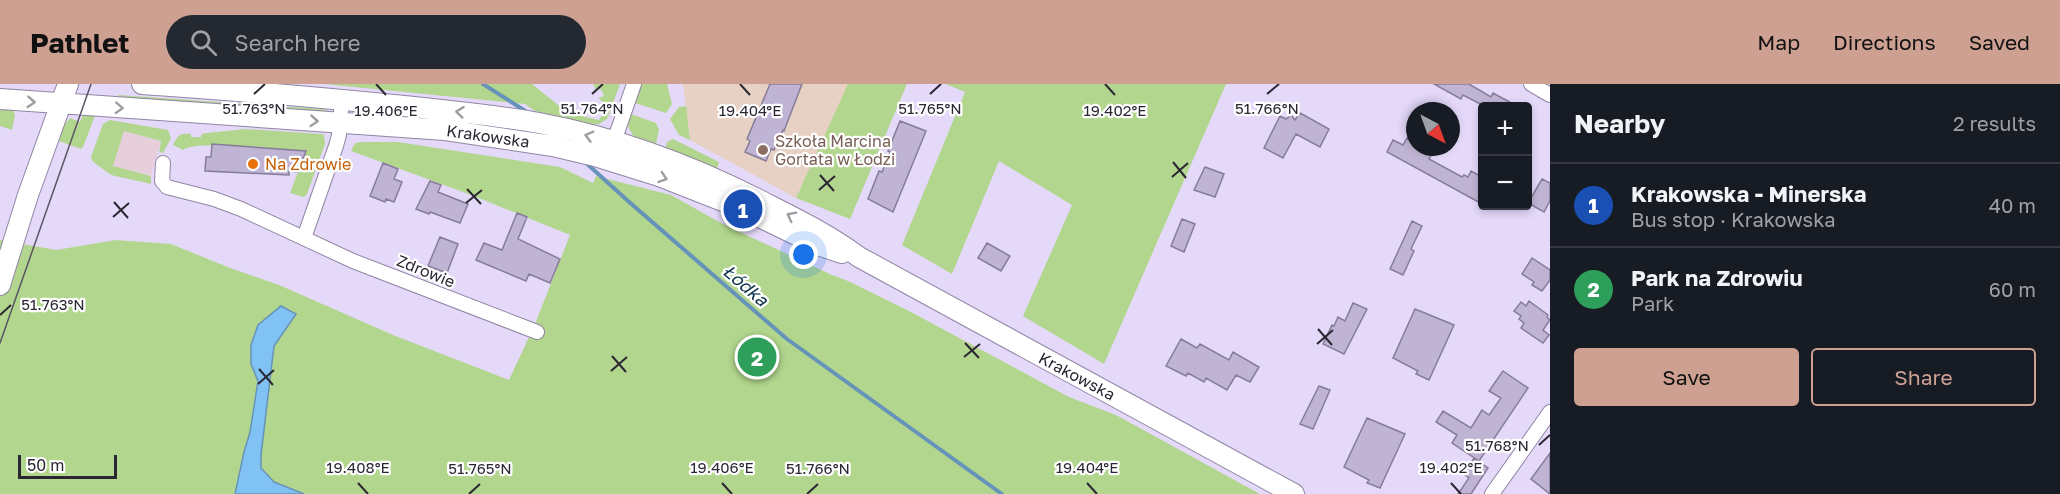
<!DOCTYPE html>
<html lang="en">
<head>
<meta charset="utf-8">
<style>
  :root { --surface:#171b24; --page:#242831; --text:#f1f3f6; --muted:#9ea1a6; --line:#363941; --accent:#cda092 }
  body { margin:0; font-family:"Golos Text",sans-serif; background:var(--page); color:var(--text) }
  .controls { position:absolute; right:18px; top:18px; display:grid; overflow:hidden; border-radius:6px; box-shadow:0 3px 9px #0003 }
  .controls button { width:54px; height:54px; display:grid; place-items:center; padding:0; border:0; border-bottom:2px solid var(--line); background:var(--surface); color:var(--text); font:30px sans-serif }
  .compass { position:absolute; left:1406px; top:18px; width:54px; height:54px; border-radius:50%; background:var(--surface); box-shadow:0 3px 9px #0003; rotate:139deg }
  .scale { position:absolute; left:18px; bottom:15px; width:99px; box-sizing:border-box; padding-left:6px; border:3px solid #2a2632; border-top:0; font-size:16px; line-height:21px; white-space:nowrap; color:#2a2632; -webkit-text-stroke:4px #fff; paint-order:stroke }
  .you { position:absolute; left:804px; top:171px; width:21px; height:21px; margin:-15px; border:4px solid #fff; border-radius:50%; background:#1a73e8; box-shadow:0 0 0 9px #1a73e833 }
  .badge { display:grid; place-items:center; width:39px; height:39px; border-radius:50%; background:var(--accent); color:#fff; font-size:20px; font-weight:700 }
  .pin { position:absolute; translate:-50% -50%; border:3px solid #fff; box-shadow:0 2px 6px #0006 }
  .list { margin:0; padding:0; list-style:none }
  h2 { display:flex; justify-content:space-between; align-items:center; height:78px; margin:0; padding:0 24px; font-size:26px }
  h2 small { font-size:20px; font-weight:400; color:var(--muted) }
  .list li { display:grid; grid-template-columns:39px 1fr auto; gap:18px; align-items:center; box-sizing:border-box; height:84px; padding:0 24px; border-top:2px solid var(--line) }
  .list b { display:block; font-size:22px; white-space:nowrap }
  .list p { margin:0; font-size:20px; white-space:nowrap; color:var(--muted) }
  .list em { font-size:20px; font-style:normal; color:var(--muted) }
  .actions { display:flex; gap:12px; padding:18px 24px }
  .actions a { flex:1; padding:14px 0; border:2px solid var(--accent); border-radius:6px; text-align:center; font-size:21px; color:var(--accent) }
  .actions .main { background:var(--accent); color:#111 }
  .icon { flex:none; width:33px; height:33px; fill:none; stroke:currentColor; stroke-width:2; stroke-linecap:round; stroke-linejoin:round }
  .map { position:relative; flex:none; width:1550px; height:410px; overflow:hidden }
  header { display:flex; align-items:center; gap:36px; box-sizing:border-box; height:84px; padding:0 30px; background:var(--accent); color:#111 }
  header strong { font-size:28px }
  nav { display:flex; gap:33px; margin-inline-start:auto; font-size:21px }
  .search { width:420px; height:54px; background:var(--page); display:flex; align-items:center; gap:15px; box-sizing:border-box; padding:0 21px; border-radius:33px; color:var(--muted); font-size:22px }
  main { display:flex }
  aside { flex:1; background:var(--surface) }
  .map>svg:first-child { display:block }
  .industrial { fill:#e6cfda }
  .education { fill:#e7d1c4 }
  .green { fill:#b2d68d }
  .water { fill:#7fc2f3; stroke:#6693b9; stroke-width:1.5 }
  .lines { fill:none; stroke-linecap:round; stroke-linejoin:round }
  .stream { stroke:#6693b9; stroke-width:4 }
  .building { fill:#bfb4d3; stroke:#867c99; stroke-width:1.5 }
  .minor-casing { stroke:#9086a3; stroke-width:16 }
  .secondary-casing { stroke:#9086a3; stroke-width:22 }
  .minor { stroke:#fff; stroke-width:14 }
  .secondary { stroke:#fff; stroke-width:20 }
  .tram { stroke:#5a5465; stroke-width:1.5 }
  .oneway { stroke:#9f9da3 }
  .ticks { fill:none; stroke:#2a2632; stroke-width:2 }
  .education-dot { fill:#8d6e63; stroke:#fff; stroke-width:2 }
  .food-dot { fill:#e8710a; stroke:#fff; stroke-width:2 }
  .labels { text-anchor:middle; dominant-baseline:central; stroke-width:4.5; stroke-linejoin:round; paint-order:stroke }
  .street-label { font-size:16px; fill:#2a2632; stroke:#fff }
  .education-label { font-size:16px; fill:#785e54; stroke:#fff; text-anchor:start }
  .food-label { font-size:16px; fill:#c56008; stroke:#fff; text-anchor:start }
  .water-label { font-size:18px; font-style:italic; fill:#0d334c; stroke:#fff }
  .ticks-label { font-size:15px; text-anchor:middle; fill:#2a2632; stroke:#fff; stroke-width:4.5; stroke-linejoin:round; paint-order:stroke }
</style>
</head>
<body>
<header>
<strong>Pathlet</strong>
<div class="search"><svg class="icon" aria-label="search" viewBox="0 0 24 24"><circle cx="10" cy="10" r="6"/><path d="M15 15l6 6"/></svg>Search here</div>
<nav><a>Map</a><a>Directions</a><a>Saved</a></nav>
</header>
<main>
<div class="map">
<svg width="1550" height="410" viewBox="0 0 1550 410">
  <rect width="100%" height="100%" fill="#e5d9fa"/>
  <!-- industrial -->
  <path class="industrial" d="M124 47 161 57 151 92 113 82Z"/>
  <!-- education -->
  <path class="education" d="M683 0H849L796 114 690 56Z"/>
  <!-- green -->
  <path class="green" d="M324 0H532L568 29 599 36 606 25 612 23 607 35 599 40H591L535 27 525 20Z
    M593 0H620L613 19 608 21 605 20 598 14 604 12 601 5 596 6Z
    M642 0H667L672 20 666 29 635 19Z
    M848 0H907L850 135 796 114Z
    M946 0H1226L1104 280 1023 232 1072 121 999 77 952 190 902 161 965 8Z
    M118 11 321 25 327 26 329 29 116 16Z
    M686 22 690 56 679 51 670 35 679 23Z
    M0 24 12 25 15 30 12 46 0 42Z
    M357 27C437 32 518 40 595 61L594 63 352 31Z
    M84 28 96 29 83 63 81 65 56 56 61 45 70 34 80 38Z
    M631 30 656 39 659 46 655 64 634 54 628 42Z
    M110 36 168 46 171 54 163 69 159 68 161 57 124 47 113 82 151 92V100L111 91 92 77 91 73 103 40Z
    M246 45 322 50 324 51 325 60 307 110 304 113 290 109 306 67C284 66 196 55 183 66L173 61C178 51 180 48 191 50V53H201L202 50 207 49Z
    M673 55 719 78 717 85 665 67 667 58Z
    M363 58H398L560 83 593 99 596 92 671 111 721 139 832 191 848 197 911 228 1069 313 1116 331 1260 410H0V156L56 166 116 156 171 160 230 184 279 201 393 251 509 296 535 240 570 151 474 112 351 67 355 59Z"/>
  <!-- water -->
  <path class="water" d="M281 222 296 230 274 262 261 371V384L274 398 304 410H235L244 368 250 348 258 297 251 280V261L258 241Z"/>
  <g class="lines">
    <!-- stream -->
    <path class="stream" d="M483 0 530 30
      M585 78 628 117 787 255 1002 410"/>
  </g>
  <!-- building -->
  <path class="building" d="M770 0H802L784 47 783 46 774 66 771 65 766 77 745 68 750 57 747 55Z
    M1434 0H1469L1491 13 1493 9 1517 22H1484L1463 11 1461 15Z
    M1300 29 1329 45 1320 63 1296 50 1283 74 1264 64 1280 32 1286 35 1291 31 1295 36Z
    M900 37 926 47 893 128 868 115 879 87 882 88 890 68 888 67Z
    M1407 54 1415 58V63H1436L1429 75 1462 93 1464 91 1468 93 1471 87 1482 93V120L1387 68 1393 56 1403 61Z
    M212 60 306 67 298 88 289 87V91L205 87 206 73H211Z
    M383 79 398 85 394 95 402 98 394 118 386 115 385 118 370 112Z
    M1205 83 1224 90 1215 113 1194 106Z
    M1542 95 1550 99V117L1544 128 1528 119Z
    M430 97 441 101 438 108 468 120 460 139 430 128 429 130 416 125Z
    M517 129 527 133 518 155 560 175 550 199 529 190 526 197 476 176 484 159 502 166Z
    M1182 135 1195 140 1184 168 1171 162Z
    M1412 137 1422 142 1411 165 1414 167 1403 191 1390 185Z
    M440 153 458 160 447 189 428 182Z
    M987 159 1010 172 1001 187 978 174Z
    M1532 174 1550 186V196L1542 207 1532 201 1534 198 1522 190Z
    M1529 217 1548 231 1547 233 1550 236 1543 246 1549 251 1543 259 1521 244 1524 239 1519 235 1521 232 1514 227 1521 218 1526 222Z
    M1353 219 1367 225 1344 270 1323 260 1332 241 1334 242 1338 233 1345 237Z
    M1415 225 1454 241 1429 296 1416 290 1418 287 1393 274Z
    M1181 255 1197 264 1200 260 1229 276 1233 268 1259 283 1250 298 1236 291 1227 306 1206 294 1204 298 1188 289 1186 292 1166 282Z
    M1503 287 1528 304 1479 377 1452 359 1457 351 1436 338 1443 327 1471 344 1482 326 1489 331 1501 314 1489 307Z
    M1319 302 1330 306 1313 345 1300 340Z
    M1367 334 1405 350 1380 404 1367 399 1369 396 1344 383Z
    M1550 369V410L1531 395Z
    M1474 374 1488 384 1471 410H1458L1469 394 1464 390Z"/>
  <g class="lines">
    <!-- minor casing -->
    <g class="minor-casing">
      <path id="minor" d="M1531 0 1550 11
        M611 66 634 0
        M163 79 162 97 167 103 214 115 241 125 353 177 537 248
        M304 154 336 62 339 51 342 15
        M1492 410 1550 328"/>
    </g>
    <!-- secondary casing -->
    <g class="secondary-casing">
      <path id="secondary" d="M142 0C230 6 317 13 404 22 449 27 495 31 539 39 620 54 701 85 773 123 803 138 832 153 859 173L1294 410
        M0 15 445 46 553 62 595 72 659 92 743 125 815 160 842 169
        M0 201 28 111 68 0"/>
    </g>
    <!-- minor -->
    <use href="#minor" class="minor"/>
    <!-- secondary -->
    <use href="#secondary" class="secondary"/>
    <!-- tram -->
    <path class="tram" d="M0 259 91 0"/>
  </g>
  <!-- one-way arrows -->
  <defs><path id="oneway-chevron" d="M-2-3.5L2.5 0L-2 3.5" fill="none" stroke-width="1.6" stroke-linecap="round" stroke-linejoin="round" transform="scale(1.5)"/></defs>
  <g class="oneway">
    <use href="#oneway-chevron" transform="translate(31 18) rotate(4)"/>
    <use href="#oneway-chevron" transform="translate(119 24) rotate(3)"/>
    <use href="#oneway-chevron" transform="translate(460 28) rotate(-173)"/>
    <use href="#oneway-chevron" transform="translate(314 37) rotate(4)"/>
    <use href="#oneway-chevron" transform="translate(589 52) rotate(-165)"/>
    <use href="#oneway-chevron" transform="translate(663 94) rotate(19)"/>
    <use href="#oneway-chevron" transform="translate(791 132) rotate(-153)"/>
  </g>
  <!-- ticks -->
  <path class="ticks" d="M376 0 386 11M740 0 750 11M1105 0 1115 11M254 10 265 0M592 10 603 0M930 10 941 0M1267 10 1279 0M1173 78 1186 94M820 91 834 107M1172 93 1188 79M467 105 481 120M819 106 835 92M114 118 128 134M466 119 482 106M113 133 129 119M0 231 11 221M1318 245 1332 261M965 259 979 274M1317 260 1333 246M612 272 626 288M964 273 980 260M259 285 273 301M611 287 627 273M258 300 274 286M1539 361 1550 351M358 399 368 410M722 399 732 410M1087 399 1097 410M1451 399 1461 410M469 410 480 400M807 410 818 400"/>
  <!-- markers -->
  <circle class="education-dot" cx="763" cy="66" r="6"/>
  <circle class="food-dot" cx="253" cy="80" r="6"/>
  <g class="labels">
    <!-- street labels -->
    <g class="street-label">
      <text transform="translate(488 52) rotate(8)">Krakowska</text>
      <text transform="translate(426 187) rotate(22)">Zdrowie</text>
      <text transform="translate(1077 292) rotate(28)">Krakowska</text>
    </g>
    <!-- education labels -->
    <g class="education-label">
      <text x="775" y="57">Szkoła Marcina<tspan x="775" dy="18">Gortata w Łodzi</tspan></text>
    </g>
    <!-- food labels -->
    <g class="food-label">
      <text x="265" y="80">Na Zdrowie</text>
    </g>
    <!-- water labels -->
    <g class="water-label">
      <text transform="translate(746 201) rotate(41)">Łódka</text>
    </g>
  </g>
  <g class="ticks-label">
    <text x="254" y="30">51.763°N</text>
    <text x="592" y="30">51.764°N</text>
    <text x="930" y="30">51.765°N</text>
    <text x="1267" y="30">51.766°N</text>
    <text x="386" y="32">19.406°E</text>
    <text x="750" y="32">19.404°E</text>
    <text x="1115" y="32">19.402°E</text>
    <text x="53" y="226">51.763°N</text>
    <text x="1497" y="367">51.768°N</text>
    <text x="358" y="389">19.408°E</text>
    <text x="722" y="389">19.406°E</text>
    <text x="1087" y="389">19.404°E</text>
    <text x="1451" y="389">19.402°E</text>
    <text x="480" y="390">51.765°N</text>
    <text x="818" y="390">51.766°N</text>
  </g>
</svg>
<div class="controls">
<button>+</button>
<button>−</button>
</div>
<svg class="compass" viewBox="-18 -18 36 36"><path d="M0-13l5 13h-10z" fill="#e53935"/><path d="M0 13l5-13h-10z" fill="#9ea1a6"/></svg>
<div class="scale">50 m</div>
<div class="you"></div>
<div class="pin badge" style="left:743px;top:125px;background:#1a4fb4">1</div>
<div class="pin badge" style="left:757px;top:273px;background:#2e9e5b">2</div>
</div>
<aside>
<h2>Nearby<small>2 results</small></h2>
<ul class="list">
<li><span class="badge" style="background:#1a4fb4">1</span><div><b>Krakowska - Minerska</b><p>Bus stop · Krakowska</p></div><em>40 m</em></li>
<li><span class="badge" style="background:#2e9e5b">2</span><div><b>Park na Zdrowiu</b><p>Park</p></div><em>60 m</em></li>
</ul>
<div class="actions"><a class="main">Save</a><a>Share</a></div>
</aside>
</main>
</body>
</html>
